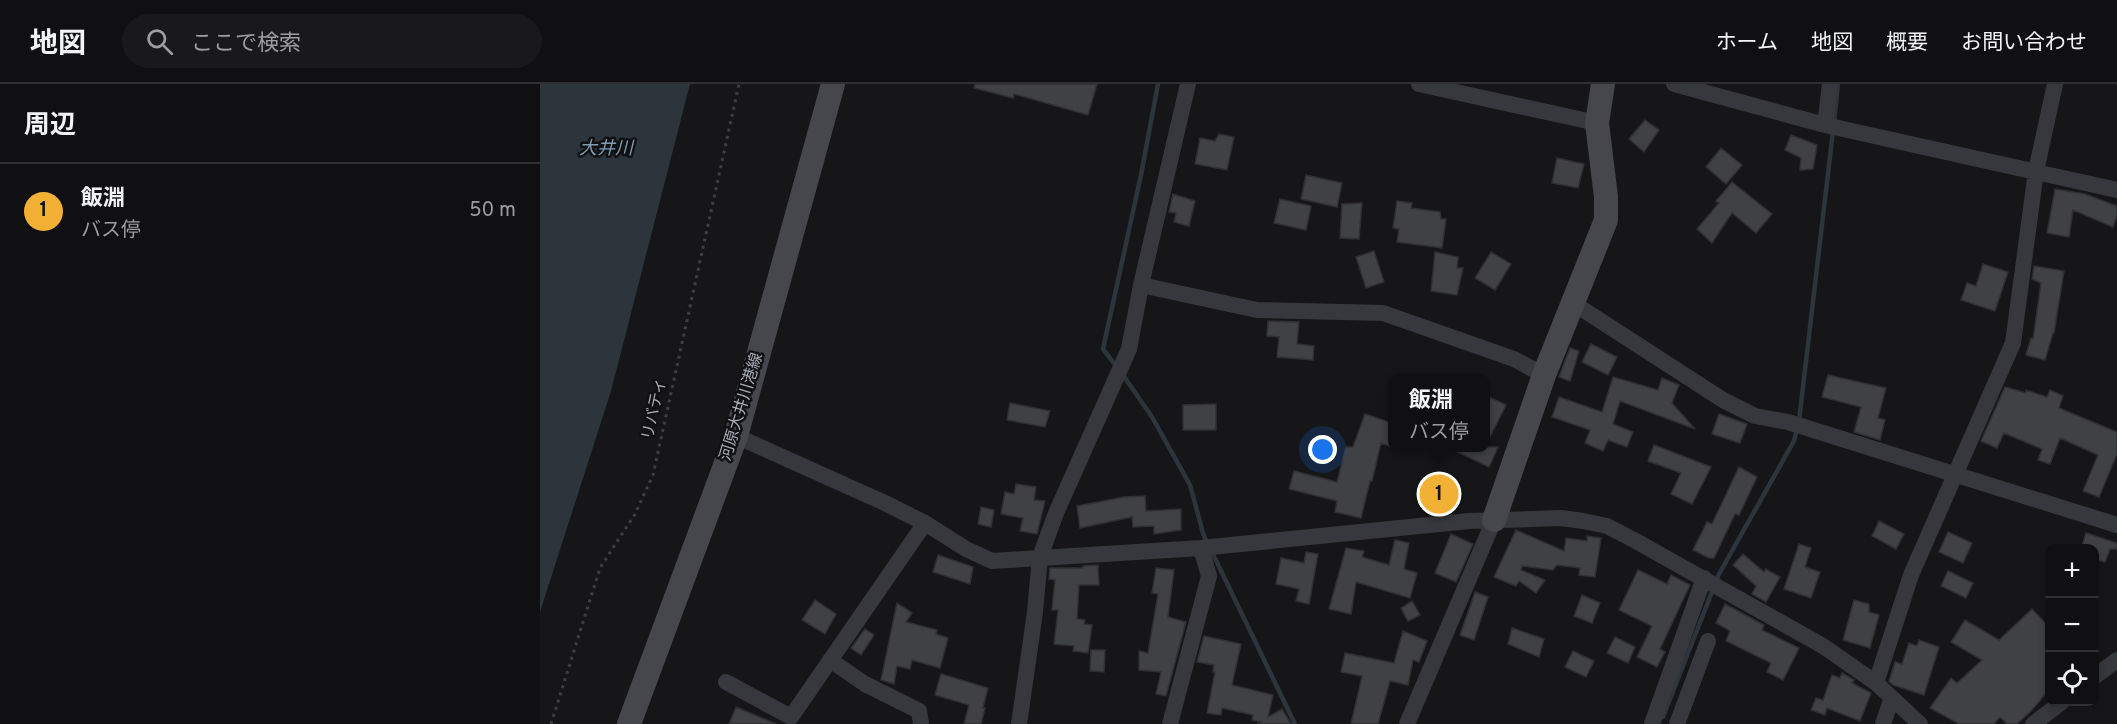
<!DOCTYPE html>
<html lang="ja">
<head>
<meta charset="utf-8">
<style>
  :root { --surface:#101012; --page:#19191b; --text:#f1f3f6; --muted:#9c9d9f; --line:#303032; --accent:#f2b134 }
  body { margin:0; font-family:Overpass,"Noto Sans JP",sans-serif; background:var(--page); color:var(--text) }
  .controls { position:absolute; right:18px; bottom:18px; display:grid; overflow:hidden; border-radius:12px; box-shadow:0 3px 9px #0003 }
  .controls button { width:54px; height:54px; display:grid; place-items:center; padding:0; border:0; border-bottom:2px solid var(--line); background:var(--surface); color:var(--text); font:30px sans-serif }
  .you { position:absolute; left:783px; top:366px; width:21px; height:21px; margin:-15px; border:4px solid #fff; border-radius:50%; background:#1a73e8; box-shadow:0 0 0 9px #1a73e833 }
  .badge { display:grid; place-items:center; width:39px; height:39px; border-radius:50%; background:var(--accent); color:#111; font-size:20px; font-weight:700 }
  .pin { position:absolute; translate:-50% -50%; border:3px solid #fff; box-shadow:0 2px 6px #0006 }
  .popup { position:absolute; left:848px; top:290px; width:102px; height:78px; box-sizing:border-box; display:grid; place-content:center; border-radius:12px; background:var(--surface); filter:drop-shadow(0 2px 4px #0005); font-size:20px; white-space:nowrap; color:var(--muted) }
  .popup b { font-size:22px; color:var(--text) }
  .popup::after { content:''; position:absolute; left:50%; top:100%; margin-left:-12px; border:12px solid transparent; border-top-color:var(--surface) }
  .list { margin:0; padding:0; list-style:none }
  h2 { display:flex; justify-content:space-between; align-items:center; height:78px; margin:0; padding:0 24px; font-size:26px }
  h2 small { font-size:20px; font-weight:400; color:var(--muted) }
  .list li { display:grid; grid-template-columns:39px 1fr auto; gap:18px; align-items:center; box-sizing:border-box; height:96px; padding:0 24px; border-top:2px solid var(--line) }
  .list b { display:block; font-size:22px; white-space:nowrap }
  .list p { margin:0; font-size:20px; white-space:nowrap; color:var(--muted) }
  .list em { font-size:20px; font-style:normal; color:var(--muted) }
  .icon { flex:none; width:33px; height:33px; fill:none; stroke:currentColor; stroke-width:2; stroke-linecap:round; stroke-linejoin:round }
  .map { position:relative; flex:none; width:1577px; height:640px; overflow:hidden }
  header { display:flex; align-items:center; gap:36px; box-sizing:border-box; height:84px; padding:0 30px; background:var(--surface); border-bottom:2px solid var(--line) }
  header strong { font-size:28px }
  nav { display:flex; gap:33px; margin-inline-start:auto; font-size:21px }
  .search { width:420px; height:54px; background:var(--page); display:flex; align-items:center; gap:15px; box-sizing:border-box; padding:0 21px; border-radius:33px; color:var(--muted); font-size:22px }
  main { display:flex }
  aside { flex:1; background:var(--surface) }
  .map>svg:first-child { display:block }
  .water { fill:#2c353c }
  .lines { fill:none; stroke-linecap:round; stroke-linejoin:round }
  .stream { stroke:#2c353c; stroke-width:4.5 }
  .building { fill:#404145; stroke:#303034; stroke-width:1.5 }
  .path { stroke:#3d3f44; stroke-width:3; stroke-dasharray:3 4.5; stroke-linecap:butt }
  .street { stroke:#37383d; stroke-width:16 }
  .secondary { stroke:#45474d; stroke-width:24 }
  .labels { text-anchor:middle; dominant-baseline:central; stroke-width:5; stroke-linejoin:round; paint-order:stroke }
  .street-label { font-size:16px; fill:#a8adb8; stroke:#111113 }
  .water-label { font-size:18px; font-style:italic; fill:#7f9bb3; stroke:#111113 }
</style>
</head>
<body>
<header>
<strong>地図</strong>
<div class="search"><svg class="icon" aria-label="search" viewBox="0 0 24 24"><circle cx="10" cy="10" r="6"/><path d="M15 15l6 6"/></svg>ここで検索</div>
<nav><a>ホーム</a><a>地図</a><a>概要</a><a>お問い合わせ</a></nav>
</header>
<main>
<aside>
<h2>周辺<small></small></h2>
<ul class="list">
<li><span class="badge">1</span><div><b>飯淵</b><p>バス停</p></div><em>50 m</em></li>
</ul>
</aside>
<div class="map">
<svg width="1577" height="640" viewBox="0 0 1577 640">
  <rect width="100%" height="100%" fill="#161618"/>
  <!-- water -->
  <path class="water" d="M0 0H150L71 307 0 528Z"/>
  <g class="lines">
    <!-- stream -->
    <path class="stream" d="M1294 39 1298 0
      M576 282 563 265 601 91 618 0
      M583 291 612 333 650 401 663 449 667 459
      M1259 337 1293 47
      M671 466 755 640
      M1123 633 1179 490 1254 357 1257 345"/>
  </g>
  <!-- building -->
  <path class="building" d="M435 0H557L548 31 474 10 473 14 434 4Z
    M1105 36 1119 46 1104 68 1089 55Z
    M679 50 694 53 687 86 655 80 660 54 675 57Z
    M1251 51 1277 61 1273 85 1260 86 1261 74 1245 66Z
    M1181 64 1202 81 1186 100 1166 83Z
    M1017 74 1044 80 1038 104 1012 99Z
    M766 91 802 99 797 123 761 115Z
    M1192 98 1232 130 1216 149 1192 129 1172 159 1157 145 1179 119 1176 117Z
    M1515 105 1545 110 1577 122V132L1573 143 1533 126 1529 153 1507 149Z
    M633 110 655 117 649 142 634 138 636 129 629 128Z
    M740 115 771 122 766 146 734 139Z
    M857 117 872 119 871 124 900 128 901 135H906L902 164 857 158 859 145 853 144Z
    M822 119 819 155 800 154 802 120Z
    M834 167 844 198 826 204 816 173Z
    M895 168 918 173 917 184H923L917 211 891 207Z
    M951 168 971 180 955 206 935 194Z
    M1443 180 1468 188 1455 227 1421 216 1427 199 1436 202Z
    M1494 182 1524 187 1514 249H1513L1505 276 1486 271 1491 254 1493 255 1501 199 1492 195Z
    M728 237 759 238 757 260 774 262 773 276 737 273 739 253 727 252Z
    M1051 260 1077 273 1068 291 1042 278Z
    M1030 264 1039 267 1030 297 1019 293Z
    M1288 291 1346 304 1338 334 1345 336 1340 356 1314 348 1321 323 1282 313Z
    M1073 293 1118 306 1122 294 1139 301 1132 319 1155 345 1080 317 1073 340 1093 348 1087 363 1068 356 1063 367 1045 359 1050 346 1012 333 1019 313 1062 328Z
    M1465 303 1486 309V306L1507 313 1510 306 1523 312 1519 324 1577 348V370L1559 413 1543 407 1558 371 1520 354 1510 380 1498 376 1502 365 1464 349 1457 364 1441 357Z
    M945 311 966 321 945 363Z
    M470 319 510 327 505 343 467 336Z
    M676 320V346H643V321Z
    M825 330 852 339V363L841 359 832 397H830L821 434 795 428 797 417 749 405 754 387 797 398 806 363H813Z
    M1179 330 1207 340 1200 359 1172 350Z
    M1114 361 1171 383 1152 420 1131 410 1141 389 1108 377Z
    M907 363H958L949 383Z
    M1199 383 1217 393 1199 431 1195 430 1174 474H1169L1153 466 1167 438 1172 440Z
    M476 400 496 403 494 416 505 417 497 450 480 447 483 434 461 430 465 408 474 410Z
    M605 412 606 427 641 425V446L614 450V442L593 443 592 433 540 444 537 422 584 413Z
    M441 423 454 426 451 443 438 440Z
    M1339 437 1364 450 1356 465 1332 452Z
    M976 446 1024 467 1026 454 1047 457V452L1061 454 1055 493 1039 491 1040 484 1017 481 1013 486 982 482 981 486 1005 496 996 509 979 497 976 502 954 493Z
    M1408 448 1432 459 1423 479 1399 468Z
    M1546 449 1577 459V465H1570L1565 478 1554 475V465H1541Z
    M911 450 933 460 916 498 895 489Z
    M855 456 869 459 864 485 877 489 870 514 816 498 811 530 789 525 806 464 824 467 822 473 849 481Z
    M1259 460 1271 464 1265 483 1280 488 1271 514 1244 505Z
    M766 468 778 470 769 520 756 517 759 505 736 500 741 474 764 479Z
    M1203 470 1224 488 1226 485 1240 493 1226 518 1212 510 1216 502 1193 481Z
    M398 471 433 483 430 500 393 488Z
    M558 481 559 501H539L537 535 545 536 544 540 552 541 548 569 533 567 534 562 514 560 518 526H512L515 496 509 495 510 484H543V482Z
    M616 484 634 486 628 533 646 538 626 612 616 610 621 588 599 586V567L608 569 618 510 612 509Z
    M1098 486 1127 500 1131 491 1150 501 1120 565 1125 568 1117 583 1097 573 1112 542 1079 526Z
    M1408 487 1433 499 1426 514 1401 502Z
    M935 508 948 513 934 556 920 551Z
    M1042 511 1060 519 1052 539 1034 532Z
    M275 516 296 530 285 550 262 536Z
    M1314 516 1329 520V528L1339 531 1330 564 1303 556Z
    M872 517 880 531 868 537 861 524Z
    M357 519 372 529 366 538 397 546 396 550 408 554 400 584 372 576 370 585 357 582 354 600 341 596Z
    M1185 520 1224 541 1222 546 1259 564 1243 596 1227 588 1231 579 1186 557 1190 547 1176 539Z
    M1492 525 1509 543V606L1491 627 1477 640H1467L1460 633 1454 640H1419L1390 624 1411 594 1417 599 1442 576 1411 558 1425 536 1459 556Z
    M972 544 1004 555 999 573 968 560Z
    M325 545 334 551 321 571 311 564Z
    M863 547 887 557 879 578 873 576 868 601 850 597 838 640H811L822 592 801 588 805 569 854 579Z
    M664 552 701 560 692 601 733 611 728 633 742 625 751 640H717L721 638 712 636 713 631 682 624 681 631 667 629 675 588H673L674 581 657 578Z
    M1075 553 1095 563 1088 579 1067 569Z
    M1379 556 1399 563 1384 611 1353 601 1349 597 1355 578 1362 580 1369 559 1377 562Z
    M551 566H565L564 588 550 587Z
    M1033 567 1054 577 1046 593 1025 583Z
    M1302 589 1314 596 1312 599 1331 609 1320 637 1287 624 1285 631 1271 626 1276 614 1283 616 1292 591 1300 594Z
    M401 590 448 604 443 624H445L441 640H424L429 621 395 611Z
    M196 623 236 640H189Z"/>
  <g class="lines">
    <!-- path -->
    <path class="path" d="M11 640 60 484 95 430 113 391 199 0"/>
    <!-- street -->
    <path class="street" d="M879 0 1057 39
      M1134 0 1285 41 1577 106
      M1285 41 1290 0
      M601 201 717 226 843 229 974 275 1004 291
      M1033 219 1183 316 1215 332 1248 338 1577 441
      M196 352 345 419 385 439 426 465 452 477 661 464 929 437 1021 434 1043 437 1067 442 1094 456 1283 562 1336 599 1380 640
      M290 576 325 600 379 627 381 640
      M1554 593 1577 576
      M186 598 251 633 385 439
      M1336 599 1371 491 1473 259 1496 87 1515 0
      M479 640 495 528 500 473 516 429 589 265 601 201 648 0
      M630 640 669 492 661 464
      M867 640 954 436
      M1112 640 1164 494
      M1137 640 1168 557
      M1343 640 1351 616
      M1493 640 1522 618"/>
    <!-- secondary -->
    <path class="secondary" d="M954 436 1004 291 1066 136V113L1057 39 1063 0
      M89 640 196 352 293 0"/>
  </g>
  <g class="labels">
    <!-- street labels -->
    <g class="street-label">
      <text transform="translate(202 323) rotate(-73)">河原大井川港線</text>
      <text transform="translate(115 325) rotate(-78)">リバティ</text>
    </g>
    <!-- water labels -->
    <g class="water-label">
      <text x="66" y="65">大井川</text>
    </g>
  </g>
</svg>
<div class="controls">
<button>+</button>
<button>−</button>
<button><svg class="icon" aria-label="locate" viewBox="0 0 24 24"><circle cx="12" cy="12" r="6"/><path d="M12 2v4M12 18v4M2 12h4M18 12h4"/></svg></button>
</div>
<div class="you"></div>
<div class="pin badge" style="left:899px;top:410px">1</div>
<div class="popup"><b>飯淵</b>バス停</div>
</div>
</main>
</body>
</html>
